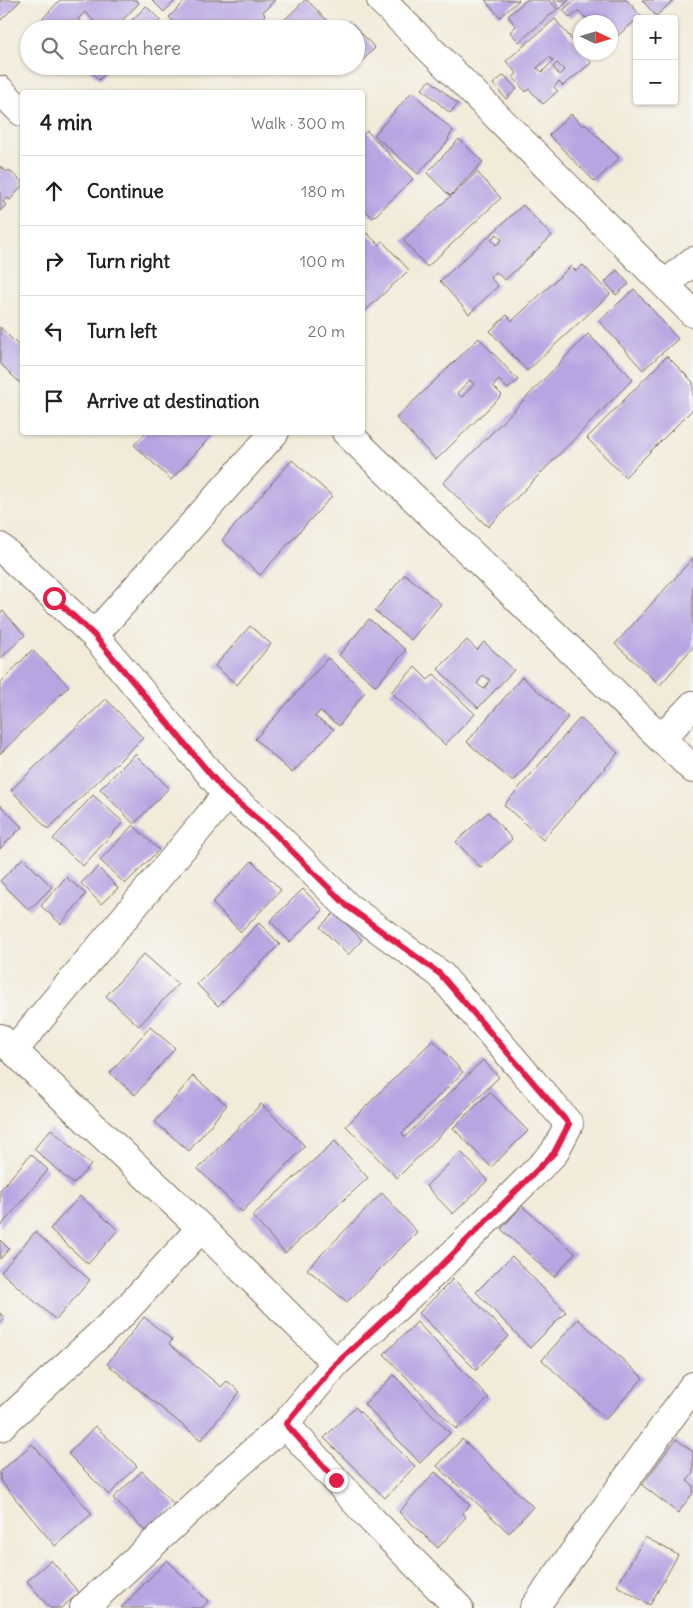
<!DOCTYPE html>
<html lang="en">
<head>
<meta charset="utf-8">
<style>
  :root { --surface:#fff; --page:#f2f2f2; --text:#202124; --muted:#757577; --line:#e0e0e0 }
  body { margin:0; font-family:Delius,sans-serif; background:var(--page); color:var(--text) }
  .controls { position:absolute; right:15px; top:15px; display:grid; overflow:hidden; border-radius:5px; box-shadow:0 1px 4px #0004 }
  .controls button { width:45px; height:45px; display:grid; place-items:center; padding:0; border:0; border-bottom:1px solid var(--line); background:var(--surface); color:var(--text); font:25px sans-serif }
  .compass { position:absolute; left:573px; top:15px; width:45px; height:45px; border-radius:50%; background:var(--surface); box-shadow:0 1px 4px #0004; rotate:94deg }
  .stop { position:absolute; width:15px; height:15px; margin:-11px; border:4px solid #e11d48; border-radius:50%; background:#fff }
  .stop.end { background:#e11d48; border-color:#fff; box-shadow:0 1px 5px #0008 }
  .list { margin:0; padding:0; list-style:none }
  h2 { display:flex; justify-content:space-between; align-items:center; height:65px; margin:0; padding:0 20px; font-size:21px }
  h2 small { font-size:16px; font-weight:400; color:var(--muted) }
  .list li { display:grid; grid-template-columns:32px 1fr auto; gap:15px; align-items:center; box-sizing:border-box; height:70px; padding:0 20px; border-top:1px solid var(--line) }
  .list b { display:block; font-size:19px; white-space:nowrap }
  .list em { font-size:16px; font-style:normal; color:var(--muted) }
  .icon { flex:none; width:28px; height:28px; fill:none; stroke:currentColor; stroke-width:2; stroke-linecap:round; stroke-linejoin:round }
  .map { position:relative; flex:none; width:693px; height:1608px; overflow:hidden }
  .search { position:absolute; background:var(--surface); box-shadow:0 1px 4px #0004; left:20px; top:20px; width:345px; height:55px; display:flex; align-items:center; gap:12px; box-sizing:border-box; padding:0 18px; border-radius:28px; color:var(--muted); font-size:19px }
  .panel { position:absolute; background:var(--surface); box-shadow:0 1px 4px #0004; left:20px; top:90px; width:345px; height:345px; border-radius:5px }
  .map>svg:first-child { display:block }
  .building { fill:#b7a5e2; fill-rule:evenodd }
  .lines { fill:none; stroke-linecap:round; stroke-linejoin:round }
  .minor-casing { stroke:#7b6e5f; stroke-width:30 }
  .minor { stroke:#fff; stroke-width:28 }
  .route { stroke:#e11d48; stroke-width:6 }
</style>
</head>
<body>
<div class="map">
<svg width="693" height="1608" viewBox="0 0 693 1608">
  <rect width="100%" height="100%" fill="#f6f6f2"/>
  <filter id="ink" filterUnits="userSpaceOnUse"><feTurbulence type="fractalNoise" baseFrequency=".02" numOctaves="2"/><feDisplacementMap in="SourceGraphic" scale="10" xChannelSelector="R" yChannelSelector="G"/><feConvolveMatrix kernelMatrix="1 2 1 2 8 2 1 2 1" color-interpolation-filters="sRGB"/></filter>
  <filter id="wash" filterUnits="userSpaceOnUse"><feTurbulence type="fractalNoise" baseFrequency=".0096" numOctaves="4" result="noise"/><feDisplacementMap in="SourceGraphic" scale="20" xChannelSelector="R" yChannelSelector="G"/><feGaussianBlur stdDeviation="1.12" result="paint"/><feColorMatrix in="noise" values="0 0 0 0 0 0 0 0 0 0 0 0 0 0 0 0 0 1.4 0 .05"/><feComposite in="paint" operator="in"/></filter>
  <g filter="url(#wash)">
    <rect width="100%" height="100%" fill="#f2ebd9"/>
    <g id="blocks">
      <!-- building -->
      <path class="building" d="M0 0H21L0 21Z
        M60 0H136L139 3 118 25 114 22 108 29H95L98 25 85 12 78 19 88 29H33Z
        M152 0H176L164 12Z
        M186 0H275L263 12 265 15 251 29H180L169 17Z
        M305 0H307L335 29H275Z
        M485 0H519L500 17Z
        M526 0H549L557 9 519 42 510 32 516 26 508 16Z
        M553 0H569L560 9Z
        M575 0H627L641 16 610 42V22H589L579 11 570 18 563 10Z
        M642 0H674L656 16Z
        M146 6 160 20 152 29H123Z
        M555 19 591 63 563 86 559 82 554 87 558 91 543 104 529 89 526 92 513 77 517 74 506 61ZM549 57 553 61 542 72 537 68ZM557 63 564 70 559 75 553 67Z
        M353 24 375 48 361 62 356 57V29H348Z
        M54 66H67L60 73Z
        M85 66H113L99 80Z
        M284 66H300L292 74Z
        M504 75 517 89 506 99 493 84Z
        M430 80 458 104 450 113 422 89Z
        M412 92 453 131 448 138 449 140 418 174 374 135Z
        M571 114 583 126 585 124 619 158 595 182 549 135Z
        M367 131 413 179 373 218 362 207V135Z
        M459 139 483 162 450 196 427 173Z
        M0 166 7 172 9 170 22 182V186L10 200 7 198 3 202 6 205 0 211Z
        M477 172 501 198 427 267 403 240Z
        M523 205 552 236 505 280 496 272 490 277 498 286 469 314 440 281ZM497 234 502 240 496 245 491 239Z
        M367 233 379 245 382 241 409 270 362 314V237Z
        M583 265 610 294 527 371 490 331 507 315 512 321 571 266 576 271Z
        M617 270 629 284 616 295 605 282Z
        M634 289 678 339 643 370 599 321Z
        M0 327 22 349V385L0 363Z
        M588 334 633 379 488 527 443 483Z
        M479 338 518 380 508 389 499 380 493 386 502 395 436 460 396 418ZM470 380 474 384 462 397 457 393Z
        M667 356 693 382V409L625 477 587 438Z
        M146 432H209L212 435 171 480 134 445Z
        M292 460 332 496 260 575 222 540Z
        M693 558V647L660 685 615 644Z
        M405 574 441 604 411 640 375 611Z
        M3 611 25 635 0 659V613Z
        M369 619 406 650 376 686 339 655Z
        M250 626 271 644 237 685 215 666Z
        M467 640 477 650 484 642 514 670 478 708 438 669ZM483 675 490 680 484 689 477 684Z
        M32 650 69 686 0 754V683Z
        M328 658 365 692 339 726 320 711 315 717 334 729 292 773 255 739Z
        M415 667 428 680 434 674 475 714 445 745 391 692Z
        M522 677 568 717 513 782 467 742Z
        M106 699 143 738 48 829 11 790Z
        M580 718 618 753 543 840 504 805Z
        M135 754 169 788 134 824 100 789Z
        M93 795 123 822 83 866 53 839Z
        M0 805 22 827 0 849Z
        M488 812 512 839 481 868 456 842Z
        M133 825 159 850 125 884 100 860Z
        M23 858 52 887 29 910 0 881Z
        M252 861 281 890 241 932 212 903Z
        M98 867 118 888 101 904 81 883Z
        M66 877 86 894 61 924 41 906Z
        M303 889 323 910 290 942 270 921Z
        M335 912 362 940 348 955 320 927Z
        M259 923 280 944 218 1006 197 984Z
        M144 954 178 984 139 1026 106 996Z
        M150 1027 175 1048 135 1095 110 1073Z
        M433 1040 463 1072 402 1133 405 1137 483 1060 499 1077 397 1178 346 1126Z
        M193 1076 227 1105 189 1151 155 1122Z
        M490 1092 528 1131 491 1167 453 1128Z
        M261 1104 305 1146 242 1212 198 1169Z
        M51 1129 91 1165 73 1184 34 1149Z
        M335 1141 368 1178 285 1253 252 1216Z
        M461 1152 488 1180 453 1214 426 1186Z
        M31 1154 48 1170 0 1227V1190Z
        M382 1193 417 1232 347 1302 307 1269Z
        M80 1196 118 1230 88 1264 50 1229Z
        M522 1206 575 1253 554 1277 501 1229Z
        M35 1232 90 1280 56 1320 1 1272Z
        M0 1240 9 1249 0 1259Z
        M512 1256 566 1312 530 1348 476 1292Z
        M453 1279 509 1336 476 1370 419 1313Z
        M0 1313 5 1318 0 1324Z
        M144 1317 172 1340 169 1344 221 1387 227 1381 240 1392 201 1440 107 1364Z
        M578 1319 643 1378 606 1419 542 1360Z
        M417 1322 489 1398 456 1429 384 1354Z
        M394 1375 450 1433 420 1463 364 1404Z
        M355 1407 415 1466 385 1498 324 1438Z
        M95 1426 137 1466 109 1495 68 1454Z
        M462 1439 533 1507 509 1533 437 1466Z
        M676 1439 693 1452V1473L687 1481 693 1485V1493L678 1513 642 1485Z
        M32 1444 92 1514 55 1546 0 1480V1472Z
        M142 1471 175 1505 146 1532 113 1498Z
        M435 1472 470 1505 463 1513 466 1517 438 1548 399 1512Z
        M645 1537 678 1555 650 1605 617 1586Z
        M51 1560 79 1593 61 1608H50L27 1581Z
        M167 1560 208 1601 202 1608H121Z"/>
    </g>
  </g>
  <g filter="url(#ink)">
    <use href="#blocks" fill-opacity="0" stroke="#7b6e5f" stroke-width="1"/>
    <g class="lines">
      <!-- minor casing -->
      <g class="minor-casing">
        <path id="minor" d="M381 0 693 313
          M0 90 22 112
          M666 284 693 261
          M346 432 693 769
          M0 547 94 635 226 793 272 831 347 906 440 974 569 1124 554 1153 434 1273 336 1363
          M94 635 275 432
          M661 739 693 705
          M0 1038 201 1228 336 1363 285 1424 373 1521 459 1608
          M14 1050 215 809 226 793
          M0 1427 124 1312 201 1228
          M84 1608 229 1473 285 1424
          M534 1608 693 1386"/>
      </g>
      <!-- minor -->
      <use href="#minor" class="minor"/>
    </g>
  </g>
  <g class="lines" filter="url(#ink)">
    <!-- route -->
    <path class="route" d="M54 598 94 635 226 793 272 831 347 906 440 974 569 1124 554 1153 434 1273 336 1364 286 1424 336 1480"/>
  </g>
</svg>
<div class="controls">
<button>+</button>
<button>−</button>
</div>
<svg class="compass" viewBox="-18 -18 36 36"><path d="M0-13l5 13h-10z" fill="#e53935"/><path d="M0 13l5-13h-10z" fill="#757577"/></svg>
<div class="stop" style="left:54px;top:598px"></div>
<div class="stop end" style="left:336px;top:1480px"></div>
<div class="search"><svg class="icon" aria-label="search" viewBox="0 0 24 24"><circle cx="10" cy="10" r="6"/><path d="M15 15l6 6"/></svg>Search here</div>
<section class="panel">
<h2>4 min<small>Walk · 300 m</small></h2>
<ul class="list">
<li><svg class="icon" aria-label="ahead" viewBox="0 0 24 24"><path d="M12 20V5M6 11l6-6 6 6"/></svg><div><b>Continue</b></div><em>180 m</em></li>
<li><svg class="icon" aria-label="right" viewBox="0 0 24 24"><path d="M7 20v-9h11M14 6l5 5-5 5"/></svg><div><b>Turn right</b></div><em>100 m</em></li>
<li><svg class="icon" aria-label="left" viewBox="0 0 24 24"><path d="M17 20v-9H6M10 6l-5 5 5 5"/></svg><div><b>Turn left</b></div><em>20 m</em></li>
<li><svg class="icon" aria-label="arrive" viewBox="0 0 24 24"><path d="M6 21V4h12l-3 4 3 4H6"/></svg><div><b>Arrive at destination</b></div></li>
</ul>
</section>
</div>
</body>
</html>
